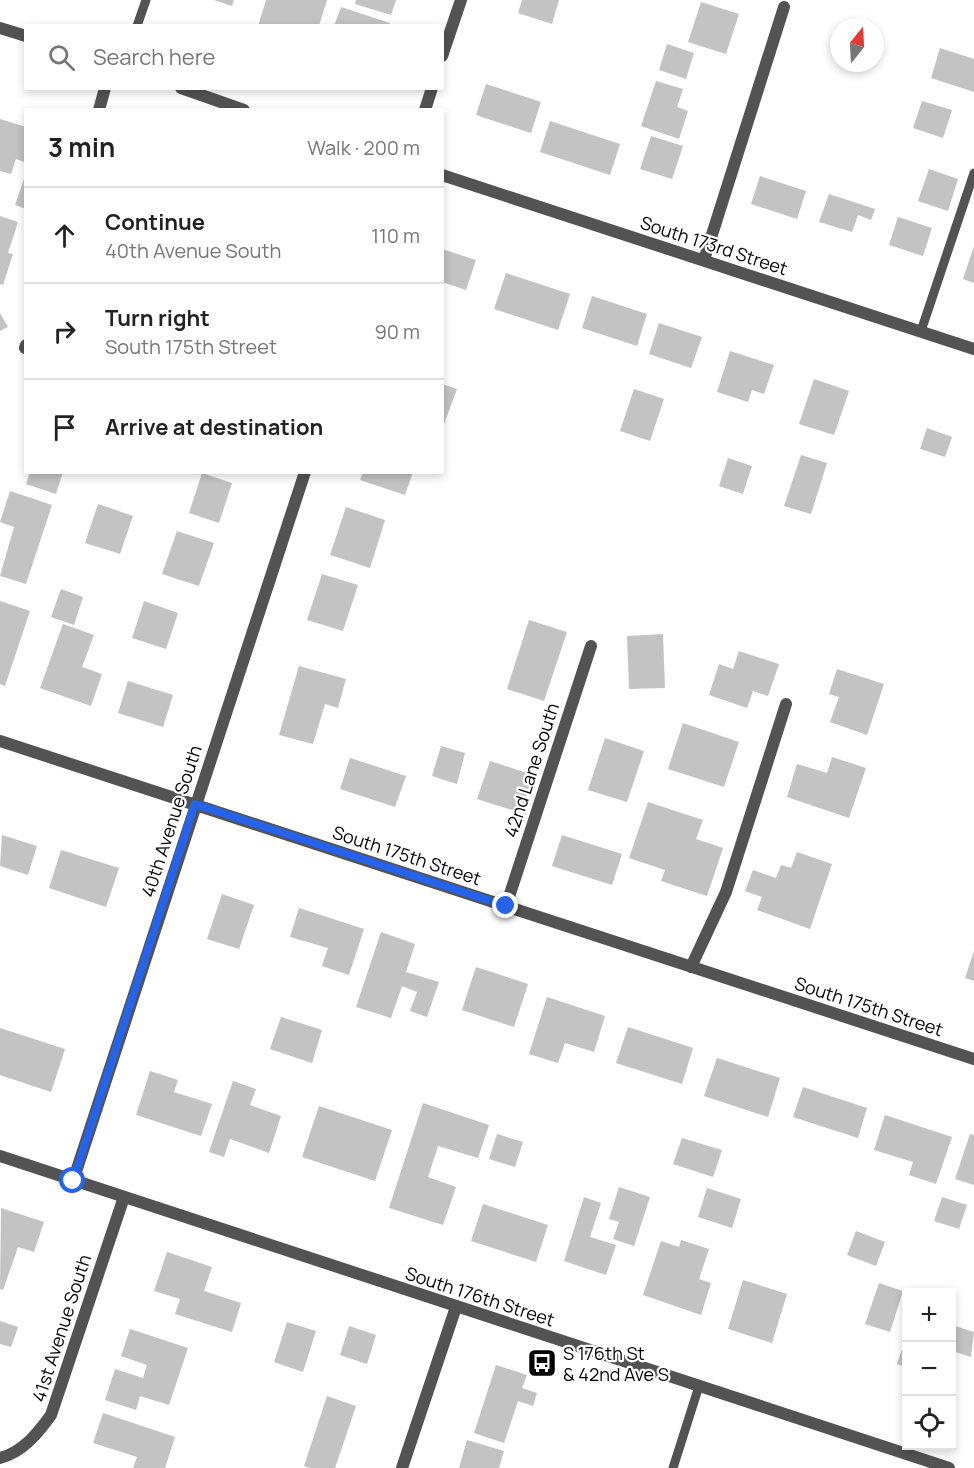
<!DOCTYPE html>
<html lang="en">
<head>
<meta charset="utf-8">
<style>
  :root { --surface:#fff; --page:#f2f2f2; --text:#222; --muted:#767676; --line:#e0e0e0 }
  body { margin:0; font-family:Manrope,sans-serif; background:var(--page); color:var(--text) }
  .controls { position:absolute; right:18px; bottom:18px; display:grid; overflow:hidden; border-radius:0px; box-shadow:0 3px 9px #0003 }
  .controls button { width:54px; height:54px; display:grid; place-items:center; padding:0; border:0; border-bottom:2px solid var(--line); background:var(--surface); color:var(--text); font:30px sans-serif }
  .compass { position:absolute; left:830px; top:18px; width:54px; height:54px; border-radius:50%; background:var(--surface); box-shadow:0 3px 9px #0003; rotate:18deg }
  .stop { position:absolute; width:18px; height:18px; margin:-14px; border:4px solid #2563eb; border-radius:50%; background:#fff }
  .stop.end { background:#2563eb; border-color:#fff; box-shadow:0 2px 6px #0008 }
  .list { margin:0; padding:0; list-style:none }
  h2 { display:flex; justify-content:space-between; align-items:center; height:78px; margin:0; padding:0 24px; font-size:26px }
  h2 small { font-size:20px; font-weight:400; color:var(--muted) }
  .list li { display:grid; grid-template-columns:39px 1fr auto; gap:18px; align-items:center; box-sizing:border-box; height:96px; padding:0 24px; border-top:2px solid var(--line) }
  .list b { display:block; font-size:22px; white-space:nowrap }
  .list p { margin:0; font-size:20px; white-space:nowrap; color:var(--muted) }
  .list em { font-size:20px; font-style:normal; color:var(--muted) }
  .icon { flex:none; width:33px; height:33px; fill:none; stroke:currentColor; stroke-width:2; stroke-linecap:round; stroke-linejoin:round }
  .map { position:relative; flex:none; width:974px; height:1468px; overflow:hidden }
  .search { position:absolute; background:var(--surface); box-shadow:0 3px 9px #0003; left:24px; top:24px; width:420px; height:66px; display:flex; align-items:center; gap:15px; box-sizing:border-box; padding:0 21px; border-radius:0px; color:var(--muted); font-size:22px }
  .panel { position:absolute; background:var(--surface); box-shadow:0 3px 9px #0003; left:24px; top:108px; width:420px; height:366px; border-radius:0px }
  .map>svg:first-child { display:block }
  .building { fill:#c3c3c3 }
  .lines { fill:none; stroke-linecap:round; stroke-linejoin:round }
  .service { stroke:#535353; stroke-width:9 }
  .minor { stroke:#535353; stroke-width:12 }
  .tertiary { stroke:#535353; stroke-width:12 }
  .route { stroke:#2563eb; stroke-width:8 }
  .labels { text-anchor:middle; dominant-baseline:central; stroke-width:4.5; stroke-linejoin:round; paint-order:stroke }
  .street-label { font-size:18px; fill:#000; stroke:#fff }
  .poi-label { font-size:18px; fill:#000; stroke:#fff; text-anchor:start }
</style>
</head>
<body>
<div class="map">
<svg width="974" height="1468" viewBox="0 0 974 1468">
  <rect width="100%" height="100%" fill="#fff"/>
  <!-- building -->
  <path class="building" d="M214 0H234L232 6Z
    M266 0H327L319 26H258Z
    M356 0H396L391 15 355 4Z
    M522 0H559L552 24 518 13Z
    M701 2 739 14 726 54 688 42Z
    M341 7 390 23 389 26H334Z
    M667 44 694 53 686 79 659 70Z
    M940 48 974 59V92L931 78Z
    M656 81 683 89 677 107 688 111 679 139 641 126Z
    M486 84 541 102 531 133 476 115Z
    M922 101 952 110 943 138 913 128Z
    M0 119 26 127V163L16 159 11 174 0 171Z
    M550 121 620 144 610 175 540 152Z
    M651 136 683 146 672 179 640 169Z
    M929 169 958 179 948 211 918 201Z
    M26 173V209L15 205Z
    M760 176 806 191 797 219 751 204Z
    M829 194 875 209 871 220 858 215 852 232 819 222Z
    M0 216 18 222 8 253 13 254 3 285 0 284Z
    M898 217 932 228 923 256 889 245Z
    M974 246V283L963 279Z
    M442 249 476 260 466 290 442 282Z
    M506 273 570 294 558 330 494 309Z
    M592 296 647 314 637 346 582 328Z
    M0 313 8 327 0 331Z
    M659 323 702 337 691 368 649 354Z
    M730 351 774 365 764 394 752 390 748 402 717 392Z
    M814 379 849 391 834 435 799 424Z
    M442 384 457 389 443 427H442Z
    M634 389 664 399 650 441 620 431Z
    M927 428 952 437 945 457 920 449Z
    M801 455 827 463 811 514 784 506Z
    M728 458 752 466 743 494 719 486Z
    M30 472H63L56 494 26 484Z
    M363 472H413L405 495 360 480Z
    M202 473 232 483 219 523 189 513Z
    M10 491 52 505 26 584 0 576 14 527 0 522Z
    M98 504 133 516 120 554 85 543Z
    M346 507 385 520 370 568 330 555Z
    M177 531 214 543 199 586 162 574Z
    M322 574 358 585 343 631 307 620Z
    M61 589 83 597 74 625 51 617Z
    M0 601 30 611 5 686 0 684Z
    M144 601 178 613 166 649 132 638Z
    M529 620 567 632 544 701 507 689Z
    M63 624 94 635 82 667 102 674 91 706 40 688Z
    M663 634 665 688 629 689 627 636Z
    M739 651 779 664 768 696 753 691 747 708 709 695 719 664 733 669Z
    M299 666 346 679 338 708 325 704 313 744 279 735Z
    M837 669 884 684 867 735 830 722 839 697 829 694Z
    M128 681 173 695 163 727 118 713Z
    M683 723 739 742 724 787 668 769Z
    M605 738 644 751 627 802 588 790Z
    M441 746 465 753 457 784 432 776Z
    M832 757 866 768 849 818 787 797 797 764 827 773Z
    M350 758 406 776 395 807 340 789Z
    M490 761 533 775 521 813 477 799Z
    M648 802 703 820 696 839 723 848 707 896 661 881 665 870 629 858Z
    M2 835 37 846 28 875 0 866Z
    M562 835 622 854 612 885 552 866Z
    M61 850 119 868 106 907 49 888Z
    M797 852 832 864 810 929 757 910 762 897 745 891 753 870 776 878 781 865 791 868Z
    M222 894 254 905 239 949 207 939Z
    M299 908 364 929 349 975 322 966 328 948 290 937Z
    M381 932 415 944 406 972 439 982 427 1017 410 1011 417 992 402 986 391 1018 356 1007Z
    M974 951V981L965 978Z
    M476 967 528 984 514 1027 462 1010Z
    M547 997 605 1016 594 1052 565 1043 558 1063 529 1054Z
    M281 1017 322 1030 312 1063 270 1049Z
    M628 1027 693 1048 682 1084 616 1063Z
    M0 1028 65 1049 51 1092 0 1075Z
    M717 1058 780 1078 768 1117 704 1096Z
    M150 1071 178 1080 174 1092 212 1104 201 1136 136 1115Z
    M233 1081 256 1089 250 1105 281 1116 269 1153 230 1139 224 1157 209 1152Z
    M803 1087 867 1108 858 1138 793 1117Z
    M423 1103 489 1125 478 1158 438 1146 428 1177 456 1187 443 1225 389 1208Z
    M319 1106 392 1130 375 1181 302 1157Z
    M885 1115 952 1137 936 1184 909 1175 913 1162 874 1150Z
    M497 1134 523 1142 515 1167 489 1159Z
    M970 1134 974 1135V1185L955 1179Z
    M682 1138 722 1150 713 1177 673 1164Z
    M619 1187 650 1197 634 1246 613 1239 619 1222 609 1219Z
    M707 1188 741 1199 732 1228 698 1217Z
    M584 1197 601 1203 590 1237 616 1245 606 1275 564 1261Z
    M942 1197 967 1205 959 1229 934 1221Z
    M483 1204 548 1225 536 1262 471 1241Z
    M1 1208 44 1222 34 1252 18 1247 3 1290 0 1289Z
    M856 1231 885 1242 876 1266 847 1255Z
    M681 1240 709 1249 699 1279 711 1283 701 1315 643 1295 661 1241 679 1247Z
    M167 1252 212 1267 204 1291 241 1303 232 1332 175 1314 180 1299 154 1291Z
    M743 1280 787 1294 772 1343 728 1329Z
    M879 1283 903 1291 890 1332 865 1324Z
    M0 1321 18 1327 11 1347 0 1344Z
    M287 1322 316 1331 303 1372 274 1362Z
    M952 1325 974 1332 971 1357 952 1351 955 1339 952 1338Z
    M349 1326 376 1335 367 1364 340 1355Z
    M130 1329 188 1348 169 1405 140 1396 136 1410 105 1400 115 1369 143 1378 147 1365 121 1356Z
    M906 1337V1367L897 1364Z
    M496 1365 527 1375 522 1388 537 1393 533 1406 518 1401 504 1443 474 1433Z
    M327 1396 356 1406 335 1468H310L304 1466Z
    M103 1413 175 1437 165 1468H133L137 1457 93 1443Z
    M467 1440 504 1451 499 1468H459Z"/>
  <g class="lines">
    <!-- service -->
    <path class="service" d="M137 26 146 0
      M921 331 974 173
      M673 1468 699 1386"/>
    <!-- minor -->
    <path class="minor" d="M0 28 26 36
      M442 56 461 0
      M181 88 244 110
      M99 110 105 88
      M425 110 432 88
      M442 175 974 349
      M704 260 784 7
      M25 348 26 345
      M0 741 974 1059
      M506 906 591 646
      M691 967 726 892 786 704
      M73 1181 305 472
      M0 1458C23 1452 38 1433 51 1415L124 1197
      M402 1468 456 1307"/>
    <!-- tertiary -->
    <path class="tertiary" d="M0 1156 949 1468"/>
  </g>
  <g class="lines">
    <!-- route -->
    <path class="route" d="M73 1181 195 804 506 906"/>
  </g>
  <!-- icons -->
  <defs>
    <g id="bus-square" transform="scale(1.5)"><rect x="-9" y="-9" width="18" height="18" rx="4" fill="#000" stroke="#fff"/><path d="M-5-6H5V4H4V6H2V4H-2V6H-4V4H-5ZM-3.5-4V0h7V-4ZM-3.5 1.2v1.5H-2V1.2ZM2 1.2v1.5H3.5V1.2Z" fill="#fff"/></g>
  </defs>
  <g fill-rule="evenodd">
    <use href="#bus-square" x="542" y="1363"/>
  </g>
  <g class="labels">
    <!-- street labels -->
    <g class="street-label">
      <text transform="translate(714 245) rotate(18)">South 173rd Street</text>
      <text transform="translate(531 770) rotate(-72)">42nd Lane South</text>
      <text transform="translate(171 821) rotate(-72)">40th Avenue South</text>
      <text transform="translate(407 855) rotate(18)">South 175th Street</text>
      <text transform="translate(869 1006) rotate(18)">South 175th Street</text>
      <text transform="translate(480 1296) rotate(18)">South 176th Street</text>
      <text transform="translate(61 1328) rotate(-72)">41st Avenue South</text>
    </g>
    <!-- poi labels -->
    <g class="poi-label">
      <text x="563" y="1353">S 176th St<tspan x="563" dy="21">&amp; 42nd Ave S</tspan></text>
    </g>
  </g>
</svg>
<div class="controls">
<button>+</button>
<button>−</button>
<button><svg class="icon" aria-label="locate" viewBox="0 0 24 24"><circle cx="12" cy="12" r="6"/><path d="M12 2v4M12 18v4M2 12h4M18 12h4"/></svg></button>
</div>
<svg class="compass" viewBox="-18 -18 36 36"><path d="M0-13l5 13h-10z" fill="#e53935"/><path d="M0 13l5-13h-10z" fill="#767676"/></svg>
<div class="stop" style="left:73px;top:1181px"></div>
<div class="stop end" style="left:506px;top:906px"></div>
<div class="search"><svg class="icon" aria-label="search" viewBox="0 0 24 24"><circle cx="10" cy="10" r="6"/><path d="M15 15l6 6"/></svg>Search here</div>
<section class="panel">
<h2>3 min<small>Walk · 200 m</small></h2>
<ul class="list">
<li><svg class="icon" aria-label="ahead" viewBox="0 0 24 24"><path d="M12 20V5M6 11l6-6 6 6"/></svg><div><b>Continue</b><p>40th Avenue South</p></div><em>110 m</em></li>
<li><svg class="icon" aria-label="right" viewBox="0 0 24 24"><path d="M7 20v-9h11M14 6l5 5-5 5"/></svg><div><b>Turn right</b><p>South 175th Street</p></div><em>90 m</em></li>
<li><svg class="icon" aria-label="arrive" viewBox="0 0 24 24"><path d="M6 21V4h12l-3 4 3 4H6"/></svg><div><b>Arrive at destination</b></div></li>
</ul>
</section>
</div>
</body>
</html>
